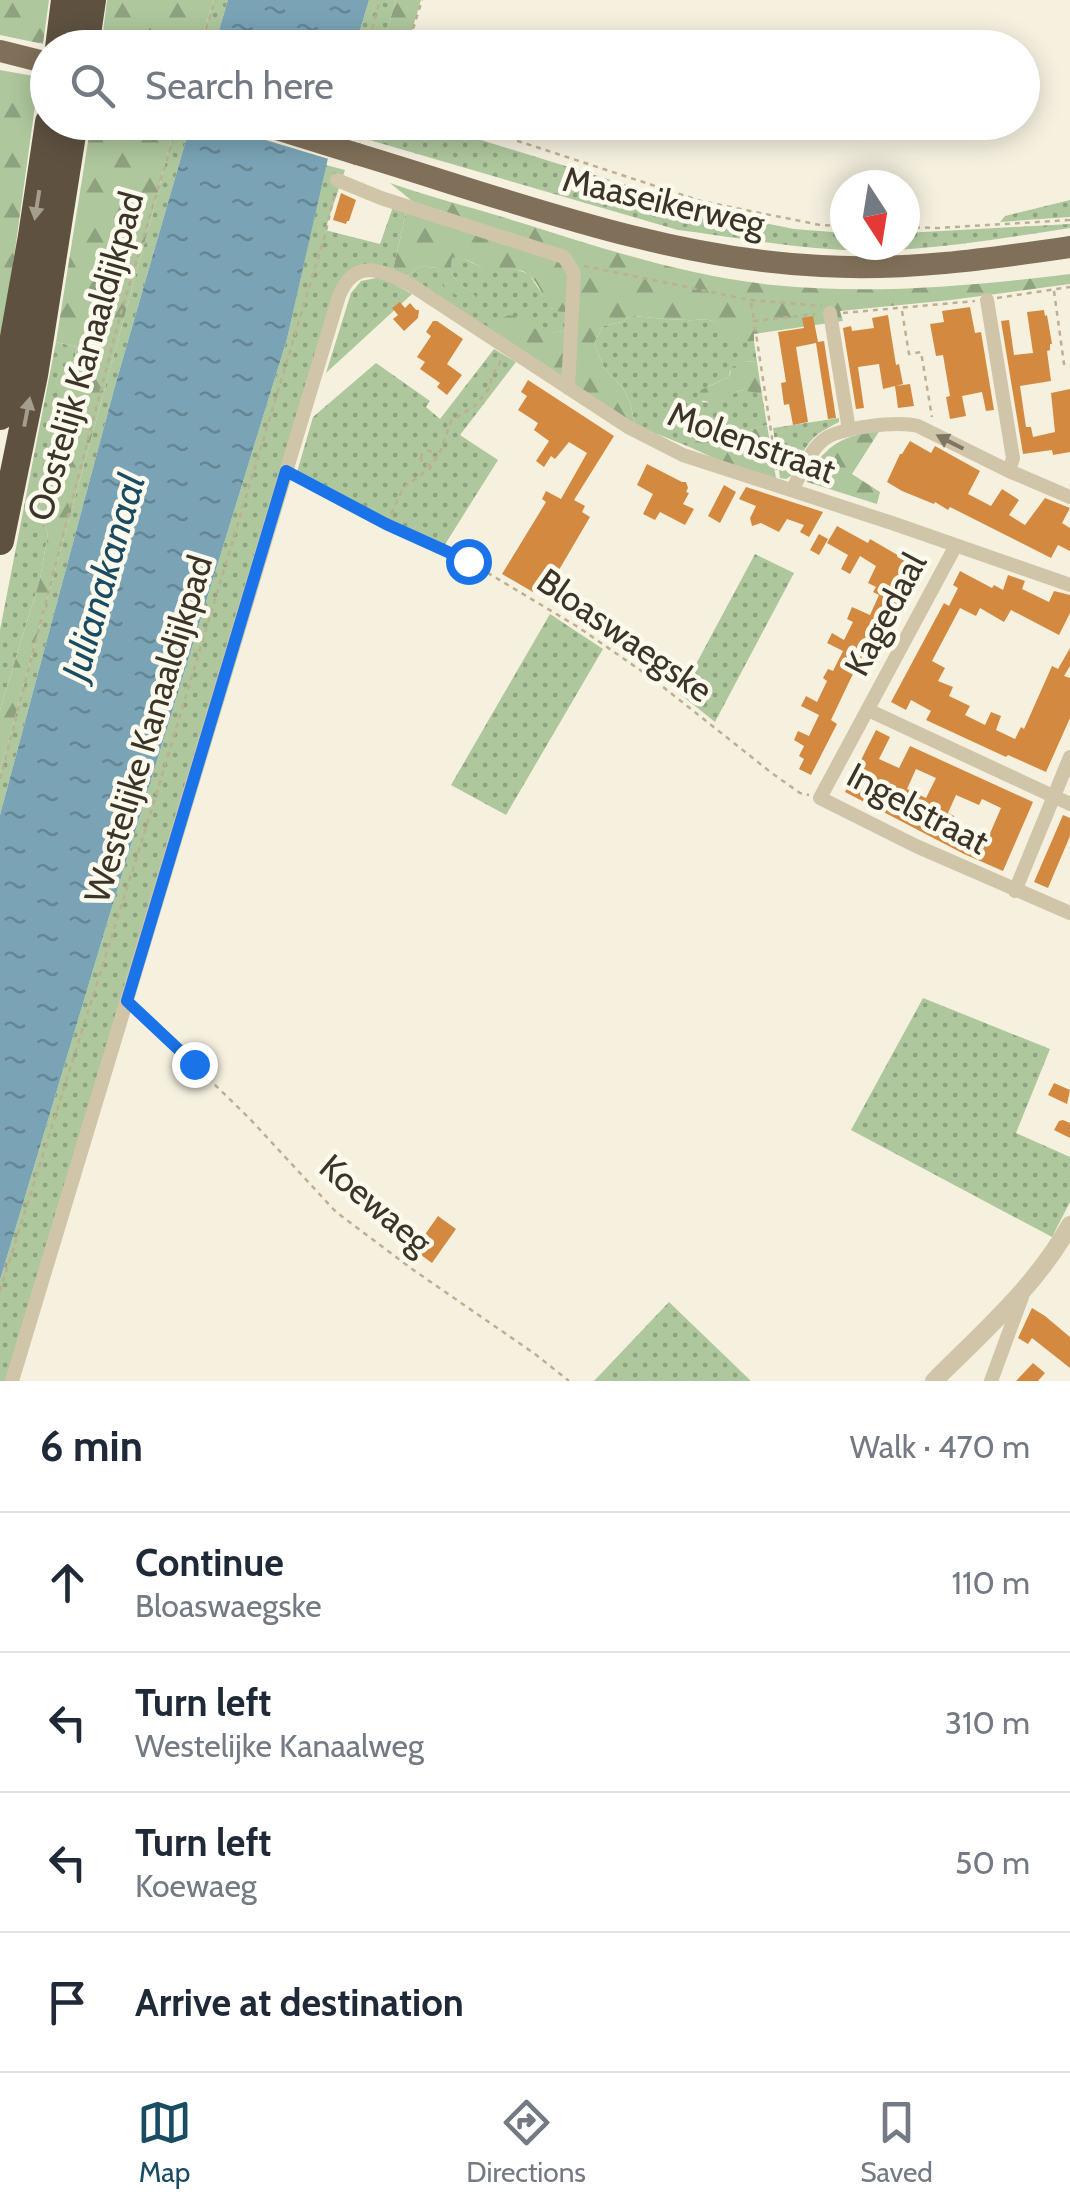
<!DOCTYPE html>
<html lang="en">
<head>
<meta charset="utf-8">
<style>
  :root { --surface:#fff; --page:#f6f6f7; --text:#1f2937; --muted:#747a83; --line:#e0e1e3; --accent:#194b63 }
  body { margin:0; font-family:Cabin,sans-serif; background:var(--page); color:var(--text) }
  .compass { position:absolute; left:830px; top:170px; width:90px; height:90px; border-radius:50%; background:var(--surface); box-shadow:0 5px 25px #0003; rotate:168deg }
  .stop { position:absolute; width:30px; height:30px; margin:-22px; border:8px solid #1a73e8; border-radius:50%; background:#fff }
  .stop.end { background:#1a73e8; border-color:#fff; box-shadow:0 2px 10px #0008 }
  .list { margin:0; padding:0; list-style:none }
  h2 { display:flex; justify-content:space-between; align-items:center; height:130px; margin:0; padding:0 40px; font-size:42px }
  h2 small { font-size:32px; font-weight:400; color:var(--muted) }
  .list li { display:grid; grid-template-columns:65px 1fr auto; gap:30px; align-items:center; box-sizing:border-box; height:140px; padding:0 40px; border-top:2px solid var(--line) }
  .list b { display:block; font-size:38px; white-space:nowrap }
  .list p { margin:0; font-size:32px; white-space:nowrap; color:var(--muted) }
  .list em { font-size:32px; font-style:normal; color:var(--muted) }
  .icon { flex:none; width:55px; height:55px; fill:none; stroke:currentColor; stroke-width:2; stroke-linecap:round; stroke-linejoin:round }
  .map { position:relative; flex:none; width:1070px; height:1381px; overflow:hidden }
  .search { position:absolute; background:var(--surface); box-shadow:0 5px 25px #0003; left:30px; right:30px; top:30px; height:110px; display:flex; align-items:center; gap:25px; box-sizing:border-box; padding:0 35px; border-radius:55px; color:var(--muted); font-size:38px }
  .sheet { height:690px; background:var(--surface) }
  nav { display:flex; justify-content:space-around; align-items:center; box-sizing:border-box; height:140px; border-top:2px solid var(--line); background:var(--surface); font-size:28px; color:var(--muted) }
  nav a { display:grid; justify-items:center; gap:5px }
  nav .on { color:var(--accent) }
  .map>svg:first-child { display:block }
  .green { fill:url(#green-dots) }
  .forest { fill:url(#forest-firs) }
  .water { fill:url(#water-ripples) }
  .pier { fill:#f6f1df }
  .building { fill:#d38a40; fill-rule:evenodd }
  .lines { fill:none; stroke-linecap:round; stroke-linejoin:round }
  .path { stroke:#bcaf93; stroke-width:2.5; stroke-dasharray:5 5; stroke-linecap:butt }
  .minor { stroke:#d0c5a9; stroke-width:14 }
  .tertiary { stroke:#d0c5a9; stroke-width:18 }
  .primary { stroke:#807059; stroke-width:22 }
  .motorway { stroke:#5e5140; stroke-width:28 }
  .path-bridge { stroke:#bcaf93; stroke-width:2.5; stroke-dasharray:5 5; stroke-linecap:butt }
  .primary-bridge { stroke:#807059; stroke-width:22 }
  .oneway { fill:#a59d8e }
  .oneway2 { fill:#7f7563 }
  .route { stroke:#1a73e8; stroke-width:12 }
  .labels { text-anchor:middle; dominant-baseline:central; stroke-width:9; stroke-linejoin:round; paint-order:stroke }
  .street-label { font-size:35px; fill:#3c3429; stroke:#fcf9ed }
  .water-label { font-size:38px; font-style:italic; fill:#194b63; stroke:#fcf9ed }
</style>
</head>
<body>
<div class="map">
<svg width="1070" height="1381" viewBox="0 0 1070 1381">
  <defs>
    <pattern id="green-dots" width="8" height="8" patternUnits="userSpaceOnUse" patternTransform="scale(2.5)"><rect width="8" height="8" fill="#aec79d"/><path d="M2 2h.1M6 6h.1" fill="none" stroke="#8fa280" stroke-width="1.8" stroke-linecap="round"/></pattern>
    <pattern id="forest-firs" width="22" height="20" patternUnits="userSpaceOnUse" patternTransform="scale(2.5)"><rect width="22" height="20" fill="#aec79d"/><path d="M5 1l3.5 6h-7zM16 11l3.5 6h-7z" fill="#8fa280"/></pattern>
    <pattern id="water-ripples" width="26" height="14" patternUnits="userSpaceOnUse" patternTransform="scale(2.5)"><rect width="26" height="14" fill="#7aa4b6"/><path d="M2 4q2-2 4 0t4 0M15 11q2-2 4 0t4 0" fill="none" stroke="#658694"/></pattern>
  </defs>
  <rect width="100%" height="100%" fill="#f6f1df"/>
  <!-- green -->
  <path class="green" d="M214 0H228L214 47 198 48Z
    M369 0H396L382 47H355Z
    M175 123H191L115 386 0 815V772L153 212Z
    M336 123H426L688 204 749 220 794 229 845 233V245H905V233L1070 224V228C1011 237 953 247 894 250 822 254 749 239 678 230L349 134 333 133Z
    M326 165 345 170 325 230 380 244 394 204 407 208 393 270 351 274 6 1381H0V1280L108 920 287 339Z
    M1070 200V217L1000 222 1005 216Z
    M460 257 481 267 493 270 515 269 529 274 552 309 578 307 577 327C563 331 547 337 533 329 524 323 521 318 510 315L492 331 408 276 420 266 438 268 442 277 474 293C459 284 448 277 451 258Z
    M381 277 412 294 326 373 351 293 361 281Z
    M631 316C650 317 669 320 688 320 696 321 704 317 712 321 728 328 734 342 754 341L757 362 745 361 730 371 729 377 709 386 702 402C727 404 731 390 745 390 751 390 756 393 762 395L767 425 743 432 724 429 716 431 687 446 635 425 630 402 623 388 604 368 594 343 603 326 622 322Z
    M56 342 77 347 38 514 48 533 40 579 0 710V630Z
    M494 349 516 362 460 435 498 460 444 546 392 523 297 472 313 417 376 363 430 401 426 407 440 419Z
    M839 418V422C832 426 825 429 818 434 805 444 798 462 791 476L786 479 780 478 773 428Z
    M755 554 794 573 715 722 680 694Z
    M550 614 603 649 506 815 451 785Z
    M923 998 1050 1049 1016 1133 1070 1157V1202L1052 1237 851 1130Z
    M669 1302 751 1381H594Z"/>
  <!-- forest -->
  <path class="forest" d="M0 0H49L43 44 0 35Z
    M107 0H214L198 47H101Z
    M396 0H421L407 47H382Z
    M0 70 39 77 12 272 0 343Z
    M91 123H175L153 212 0 772V710L40 579 48 533 38 514 77 347 56 342Z
    M390 183C433 198 478 209 522 223 604 249 687 276 773 285 873 295 971 286 1070 274V284L951 300 840 311 843 321 754 334V341C731 343 729 329 712 321 704 317 696 321 688 320 669 320 650 317 631 316L622 322 603 326 594 343 604 368 623 388 630 402 635 425 492 331C513 297 521 328 545 332 556 334 566 330 577 327L569 312C541 314 547 291 530 276 519 265 504 272 490 270 476 267 467 256 452 258 447 283 464 282 476 297L471 304 445 288 438 268 420 266 408 276 393 270 407 208 428 214Z
    M745 361 757 362 762 395 744 390 738 391 724 401 714 403 700 400 699 395 701 390 729 377 732 367Z
    M767 425 776 478C749 476 713 457 687 446L716 431 724 429 743 432Z
    M880 430 852 474 880 492 877 504 807 482 806 476C831 442 839 438 880 430Z"/>
  <!-- water -->
  <path class="water" d="M228 0H369L355 47H214Z
    M191 123H336L287 339 108 920 0 1280V815L115 386Z"/>
  <!-- pier -->
  <path class="pier" d="M209 123H298L338 135 332 160Z"/>
  <!-- building -->
  <path class="building" d="M341 193 356 200 349 221H347L346 224 333 220Z
    M400 302 405 308 410 303 416 310H419L418 318 404 331 393 319 398 315 392 308Z
    M970 307 975 333 981 332 994 410 986 411 982 392 962 396 966 416 950 419 946 397 950 396 943 355 936 356 930 324 944 322 942 311Z
    M1044 310 1045 316 1047 315 1052 344H1050V350L1047 351 1051 381 1020 386 1026 427H1031L1033 437 1055 432 1051 393 1070 389V452L1053 455 1052 450 1023 454 1001 321 1009 320 1014 355 1033 353 1027 312Z
    M888 315 896 365 899 364 903 384 896 386 910 384 914 406 898 408 895 386 883 389 879 364 858 367 864 408 856 409 843 328 851 326 852 331 874 328 872 318Z
    M813 316 818 342 824 341 836 418 828 419 816 343 796 347 808 422 793 425 789 404 784 405 781 383 786 382 778 332 804 328 802 318Z
    M433 321H437L463 339 447 364 462 375 447 395 437 387 440 383 420 369 425 362 417 357 431 336 426 332Z
    M528 380 614 436 574 500 585 506 582 512 590 517 546 592 537 586 533 592 502 574 546 502 542 499 546 491 561 499 587 453 569 442 555 459 551 456 544 467 536 461 549 441 534 430 538 423 518 410 527 396 521 392Z
    M910 441 931 453 935 446 980 471 968 494 991 506 1002 489 1019 500 1009 515 1025 525 1045 498 1070 508 1062 523 1070 528V551L1058 545 1051 558 950 507 948 510 935 502 934 504 902 491 887 482 900 454H902Z
    M647 464 682 482H686L688 488 686 492 689 493 683 504 694 509 685 525 660 512 655 520 643 514 653 494 637 485Z
    M724 485 736 492 720 523 708 516Z
    M746 487 823 512 809 537 800 532 804 525 787 519 779 532 761 523 752 526 750 518 756 506 739 499Z
    M837 526 868 543 870 539 901 557 904 553 924 564 917 576 907 571 896 591 902 594 887 624 881 621 850 680 831 720 837 724 811 775 799 769 804 759 799 756 804 746 794 740 798 731 809 736 819 715 801 706 806 696 817 702 827 681 823 678 828 669 833 671 843 651 827 643 832 633 844 640 853 622 847 619 852 607 870 615 879 595 873 592 876 587 868 583 876 566 860 556 850 574 841 569 848 555 827 543Z
    M819 534 828 539 819 555 810 550Z
    M960 571 992 588 994 585 1003 590 1008 575 1025 581 1022 589 1049 602 1054 591 1070 595V613L1059 635 1011 610 1004 622 980 608 976 616 960 608 932 661 945 668 938 681 953 687 949 696 970 706 965 715 985 725 991 712 1001 716 996 730 1015 739 1021 727 1024 729 1052 666 1058 669 1070 648V666L1064 676 1070 678V718L1046 772 1008 755 1006 757 926 720 931 711 911 700 906 710 891 702 944 603 949 606 958 588 953 585Z
    M876 730 890 737 879 759 899 768 910 746 1033 802 1003 871 964 854 845 792ZM916 769 936 778 926 798 907 789ZM956 795 979 805 982 799 1001 808 988 838 970 830 968 835 950 826 954 816 948 813Z
    M1063 815 1070 818V836L1048 888 1034 882Z
    M1054 1083 1070 1090 1067 1104 1048 1095Z
    M1063 1120 1070 1123V1138L1054 1130 1059 1121Z
    M438 1216 456 1229 432 1263 414 1250Z
    M1032 1308 1045 1316 1070 1337V1368L1032 1338 1028 1344 1018 1338Z
    M1033 1363 1045 1373 1038 1381H1016Z"/>
  <g class="lines">
    <!-- path -->
    <path class="path" d="M152 48 159 31 171 48
      M200 48 215 0
      M367 48 380 0
      M407 48 422 0
      M460 122 701 201 820 225 845 226
      M905 227 938 228 1070 220
      M584 266 750 300 822 306
      M1054 291 1064 364H1070
      M997 298 1070 287
      M751 303 754 320
      M902 311 909 354 921 352 932 417
      M843 313 975 301
      M421 458a7 7 0 1 1 14 0a7 7 0 1 1-14 0Z
      M777 470 754 321 815 314
      M300 478 387 524 468 561 578 627 653 679 773 774 800 793 809 795
      M387 523 403 488 430 468 441 450 451 421 476 405 489 388 492 376 502 359
      M0 779 120 316 178 122
      M136 1008 250 1119 336 1212 412 1269 535 1354 569 1381
      M0 1291 150 815 325 235 335 192"/>
    <!-- minor -->
    <path class="minor" d="M337 180 381 198 564 257 574 273 568 388
      M987 300 1013 458 1009 471
      M830 313 849 430
      M792 490C801 475 808 453 822 441 837 427 898 421 918 426L1009 471 1070 497
      M955 547 820 798 916 846 1070 913
      M868 710 1070 804
      M1015 891 1070 757
      M12 1381 339 296C355 257 381 270 411 285L628 427 683 455 892 523 1070 585
      M991 1381 1022 1297"/>
    <!-- tertiary -->
    <path class="tertiary" d="M934 1381C982 1333 1036 1286 1070 1225"/>
    <!-- primary -->
    <path class="primary" d="M0 51 48 63
      M357 154C507 199 664 259 821 266 905 271 987 259 1070 247"/>
    <!-- motorway -->
    <path class="motorway" d="M59 48 65 0
      M85 48 92 0
      M0 416 32 236 49 122
      M0 541 34 375 74 122"/>
    <!-- path-bridge -->
    <path class="path-bridge" d="M220 122 238 128"/>
    <!-- primary-bridge -->
    <path class="primary-bridge" d="M254 122 357 154"/>
  </g>
  <!-- one-way arrows -->
  <defs><path id="oneway-solid" d="M-6-.8H1V-3.2L6.5 0L1 3.2V.8H-6Z" transform="scale(2.5)"/></defs>
  <g class="oneway">
    <use href="#oneway-solid" transform="translate(37 205) rotate(99)"/>
    <use href="#oneway-solid" transform="translate(27 412) rotate(-79)"/>
  </g>
  <use class="oneway2" href="#oneway-solid" transform="translate(950 442) rotate(-153)"/>
  <g class="lines">
    <!-- route -->
    <path class="route" d="M194 1064 127 1001 286 471 386 524 468 561"/>
  </g>
  <g class="labels">
    <!-- street labels -->
    <g class="street-label">
      <text transform="translate(664 201) rotate(13)">Maaseikerweg</text>
      <text transform="translate(85 356) rotate(-74)">Oostelijk Kanaaldijkpad</text>
      <text transform="translate(752 442) rotate(20)">Molenstraat</text>
      <text transform="translate(885 614) rotate(-62)">Kagedaal</text>
      <text transform="translate(625 635) rotate(35)">Bloaswaegske</text>
      <text transform="translate(148 729) rotate(-73)">Westelijke Kanaaldijkpad</text>
      <text transform="translate(918 808) rotate(28)">Ingelstraat</text>
      <text transform="translate(376 1204) rotate(40)">Koewaeg</text>
    </g>
    <!-- water labels -->
    <g class="water-label">
      <text transform="translate(103 577) rotate(-74)">Julianakanaal</text>
    </g>
  </g>
</svg>
<svg class="compass" viewBox="-18 -18 36 36"><path d="M0-13l5 13h-10z" fill="#e53935"/><path d="M0 13l5-13h-10z" fill="#747a83"/></svg>
<div class="stop" style="left:468px;top:561px"></div>
<div class="stop end" style="left:194px;top:1064px"></div>
<div class="search"><svg class="icon" aria-label="search" viewBox="0 0 24 24"><circle cx="10" cy="10" r="6"/><path d="M15 15l6 6"/></svg>Search here</div>
</div>
<section class="sheet">
<h2>6 min<small>Walk · 470 m</small></h2>
<ul class="list">
<li><svg class="icon" aria-label="ahead" viewBox="0 0 24 24"><path d="M12 20V5M6 11l6-6 6 6"/></svg><div><b>Continue</b><p>Bloaswaegske</p></div><em>110 m</em></li>
<li><svg class="icon" aria-label="left" viewBox="0 0 24 24"><path d="M17 20v-9H6M10 6l-5 5 5 5"/></svg><div><b>Turn left</b><p>Westelijke Kanaalweg</p></div><em>310 m</em></li>
<li><svg class="icon" aria-label="left" viewBox="0 0 24 24"><path d="M17 20v-9H6M10 6l-5 5 5 5"/></svg><div><b>Turn left</b><p>Koewaeg</p></div><em>50 m</em></li>
<li><svg class="icon" aria-label="arrive" viewBox="0 0 24 24"><path d="M6 21V4h12l-3 4 3 4H6"/></svg><div><b>Arrive at destination</b></div></li>
</ul>
</section>
<nav>
<a class="on"><svg class="icon" aria-label="map" viewBox="0 0 24 24"><path d="M3 6l6-2 6 2 6-2v14l-6 2-6-2-6 2zM9 4v14M15 6v14"/></svg>Map</a>
<a><svg class="icon" aria-label="directions" viewBox="0 0 24 24"><path d="M12 3l9 9-9 9-9-9zM9 14v-3h6M13 9l2 2-2 2"/></svg>Directions</a>
<a><svg class="icon" aria-label="saved" viewBox="0 0 24 24"><path d="M7 4h10v16l-5-4-5 4z"/></svg>Saved</a>
</nav>
</body>
</html>
